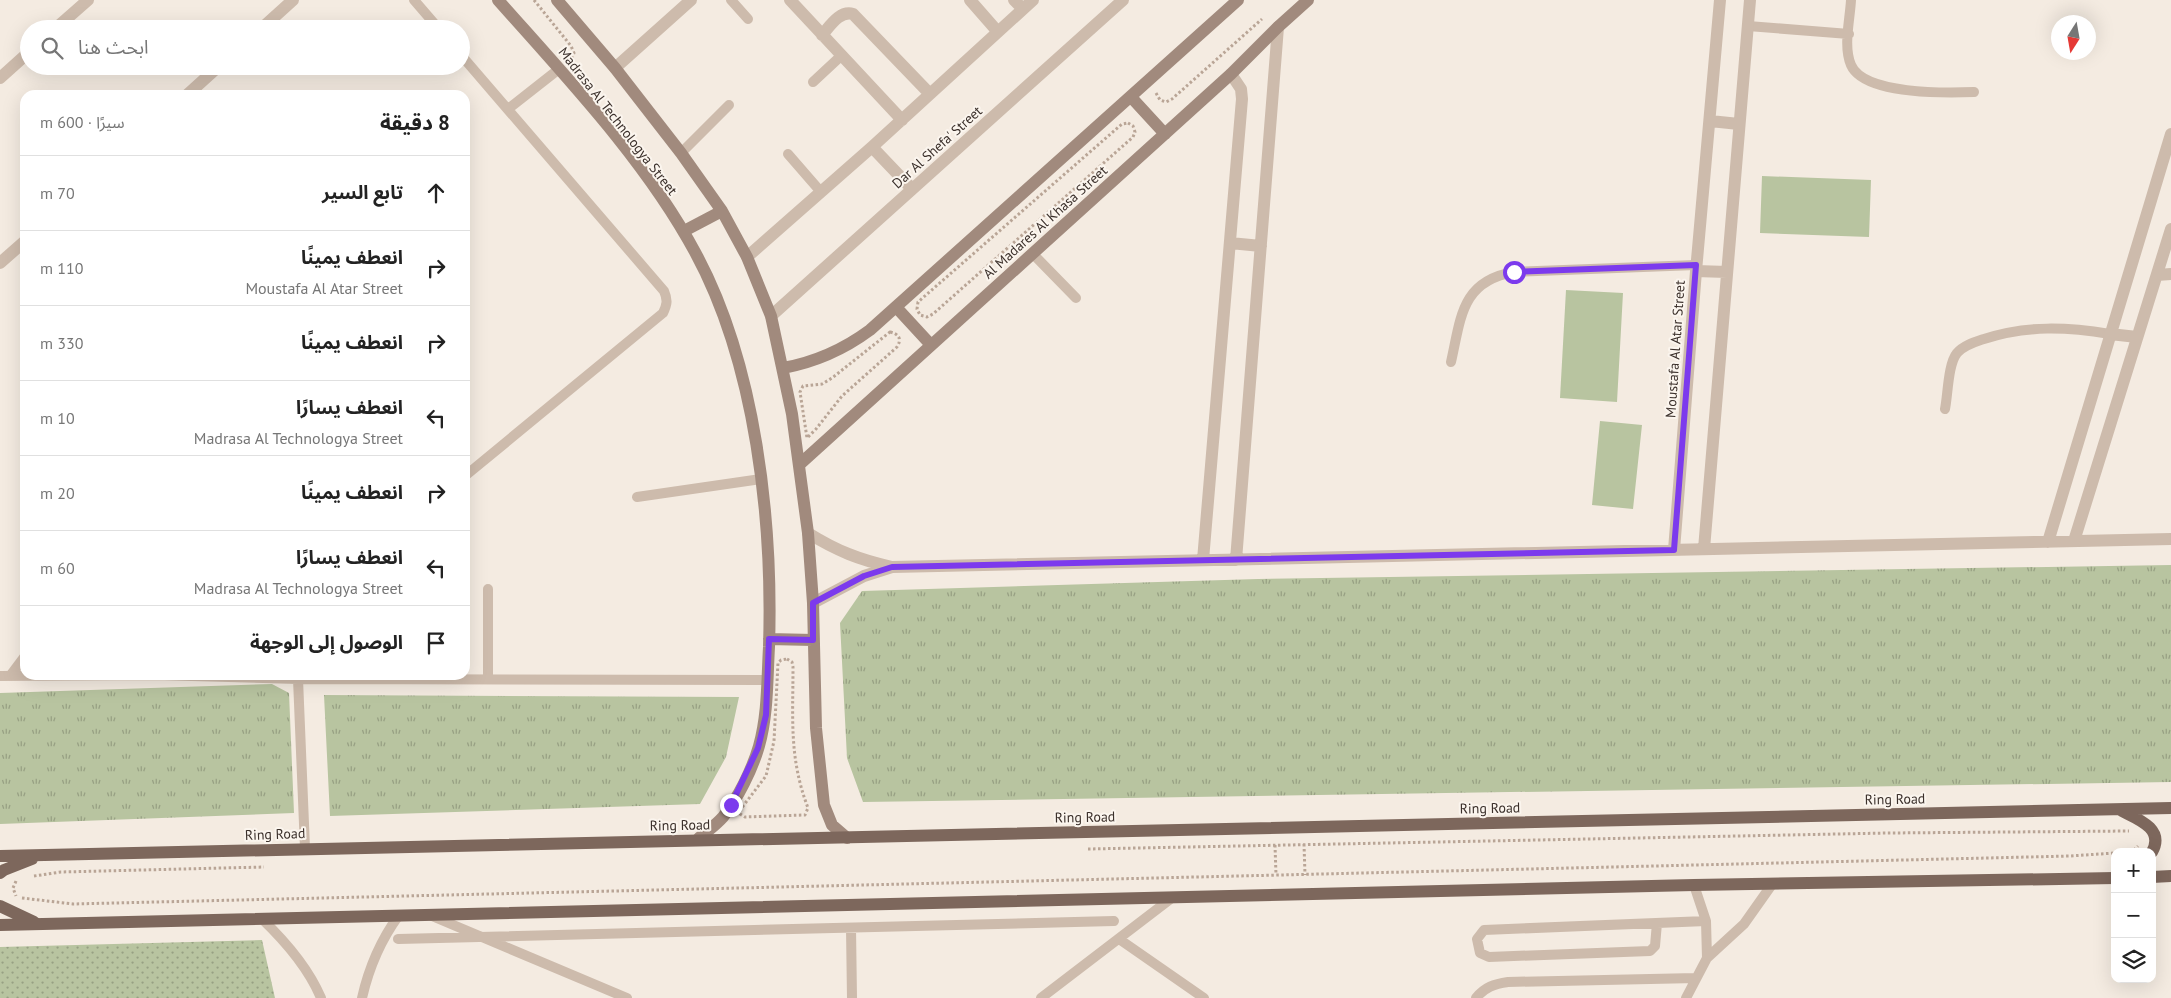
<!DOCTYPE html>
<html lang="ar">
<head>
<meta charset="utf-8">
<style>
  :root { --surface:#fff; --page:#f6f6f6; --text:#222; --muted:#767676; --line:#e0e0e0 }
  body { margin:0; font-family:"PT Sans","Noto Sans Arabic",sans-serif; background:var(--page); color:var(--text); direction:rtl }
  .controls { position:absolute; right:15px; bottom:15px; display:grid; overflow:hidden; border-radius:10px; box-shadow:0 5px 20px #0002 }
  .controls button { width:45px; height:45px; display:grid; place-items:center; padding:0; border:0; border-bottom:1px solid var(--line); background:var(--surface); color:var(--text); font:25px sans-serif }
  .compass { position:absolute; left:2051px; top:15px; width:45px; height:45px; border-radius:50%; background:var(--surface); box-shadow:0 5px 20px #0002; rotate:191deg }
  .stop { position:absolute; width:15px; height:15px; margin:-11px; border:4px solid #7c3aed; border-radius:50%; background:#fff }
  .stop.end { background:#7c3aed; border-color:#fff; box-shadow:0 1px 5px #0008 }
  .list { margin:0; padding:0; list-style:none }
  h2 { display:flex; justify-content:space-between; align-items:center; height:65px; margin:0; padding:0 20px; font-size:21px }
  h2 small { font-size:16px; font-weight:400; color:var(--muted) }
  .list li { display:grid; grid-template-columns:32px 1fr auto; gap:15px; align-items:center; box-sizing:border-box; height:75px; padding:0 20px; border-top:1px solid var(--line) }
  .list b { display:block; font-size:19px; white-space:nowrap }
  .list p { margin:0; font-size:16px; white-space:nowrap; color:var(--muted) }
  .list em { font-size:16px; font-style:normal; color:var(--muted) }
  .icon { flex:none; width:28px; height:28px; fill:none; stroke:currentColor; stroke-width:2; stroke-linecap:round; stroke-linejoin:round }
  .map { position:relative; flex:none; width:2171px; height:998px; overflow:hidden; direction:ltr }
  .search { position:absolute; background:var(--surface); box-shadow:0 5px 20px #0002; left:20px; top:20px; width:450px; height:55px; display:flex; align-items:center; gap:12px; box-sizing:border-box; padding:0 18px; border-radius:28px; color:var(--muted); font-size:19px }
  .panel { position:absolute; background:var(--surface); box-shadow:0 5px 20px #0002; left:20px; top:90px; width:450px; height:590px; border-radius:15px; direction:rtl }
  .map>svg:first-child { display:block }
  .grass { fill:url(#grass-tufts) }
  .park { fill:url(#park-dots) }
  .pitch { fill:#b8c4a0 }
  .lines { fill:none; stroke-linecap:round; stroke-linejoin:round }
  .path { stroke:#b9a596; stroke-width:3; stroke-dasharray:2.5 2.5; stroke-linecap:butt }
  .lane { stroke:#cdbbac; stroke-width:10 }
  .street { stroke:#cdbbac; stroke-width:12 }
  .secondary { stroke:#a18a7d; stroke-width:12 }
  .primary { stroke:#7d675c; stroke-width:12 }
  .route { stroke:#7c3aed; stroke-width:6 }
  .labels { text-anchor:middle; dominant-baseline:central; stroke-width:4; stroke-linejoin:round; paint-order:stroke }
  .street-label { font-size:14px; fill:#3b302b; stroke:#fbf5ee }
</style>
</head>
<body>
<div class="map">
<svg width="2171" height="998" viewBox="0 0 2171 998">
  <defs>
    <pattern id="grass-tufts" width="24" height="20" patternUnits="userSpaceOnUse" patternTransform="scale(1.25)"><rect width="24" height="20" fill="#b8c4a0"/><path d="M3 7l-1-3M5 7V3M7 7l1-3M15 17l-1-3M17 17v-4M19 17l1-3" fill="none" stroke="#97a083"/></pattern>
    <pattern id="park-dots" width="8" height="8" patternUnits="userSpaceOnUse" patternTransform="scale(1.25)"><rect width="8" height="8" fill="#b8c4a0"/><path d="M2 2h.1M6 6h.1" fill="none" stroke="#97a083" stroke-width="1.8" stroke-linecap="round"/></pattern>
  </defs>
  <rect width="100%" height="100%" fill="#f4ebe1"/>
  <!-- grass -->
  <path class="grass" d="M2171 565V782L863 802 847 758 840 623 862 591 1258 579Z
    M272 684 289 693 294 813 0 824V693Z
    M324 695 739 697 726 757 700 804 330 816Z"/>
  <!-- park -->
  <path class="park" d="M262 940 275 998H0V947Z"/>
  <!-- pitch -->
  <path class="pitch" d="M1762 176 1871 180 1869 237 1760 233Z
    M1566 290 1623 293 1617 402 1560 398Z
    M1600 421 1642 425 1633 509 1592 505Z"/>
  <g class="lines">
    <!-- path -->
    <path class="path" d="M534 0 571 46 574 53 572 57 568 59
      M1156 93 1160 100 1166 102 1172 99 1262 19
      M1128 123 1133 126 1135 132 1133 137 933 314 927 317 920 315 917 309 918 302 1122 124Z
      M890 332C899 334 902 339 897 347L842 396 816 429 807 438 800 392 803 386 822 384 832 378Z
      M787 659 792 662 793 667C793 720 789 758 808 808L805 815 745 817 740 814V810L766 776 774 741 778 663 781 660Z
      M1304 844 1305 875
      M1275 845 1276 875
      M1088 849 1888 833 2129 831
      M2119 852 2134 850 2138 846
      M34 876 61 872 264 867
      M16 881 13 888 16 896
      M22 898 73 904 2070 856 2115 853"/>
    <!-- lane -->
    <path class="lane" d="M414 0 439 29
      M731 0 748 19
      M1851 0C1850 20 1843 46 1851 65 1864 95 1946 93 1974 92
      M1748 26 1849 34
      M461 55 664 291C668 300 667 305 663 313L465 476
      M813 82 842 55
      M508 109 559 69
      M681 153 729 105
      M788 154 821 192
      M1033 254 1076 298
      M1451 362C1461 318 1461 281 1514 272L1696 265
      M1945 409C1948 394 1948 364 1957 353 1964 345 1975 342 1984 339 2027 325 2067 327 2110 334
      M637 497 761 479
      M0 676 155 675 298 679 767 680
      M10 676 25 656
      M298 679 305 848
      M488 679V589
      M1694 885 1706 921 1707 958
      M432 916 627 998
      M262 919C286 942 308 967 321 998
      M1657 923 1655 946 1650 951 1489 957 1480 953 1477 939 1484 930 1706 921
      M851 928 852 998
      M398 939 1114 921
      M1119 939 1204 998
      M362 998C369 967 380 941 399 915
      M1041 998 1173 897
      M1476 998C1485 987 1494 984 1508 982L1696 978
      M1686 998 1707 958 1744 924 1773 883"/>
    <!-- street -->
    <path class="street" d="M790 0 902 120
      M970 0 998 32
      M1014 0 1023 9
      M55 29 88 0
      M261 29 293 0
      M822 35C830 26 840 10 853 14L930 94
      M615 68 691 0
      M0 78 29 52
      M187 95 219 66
      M1710 121 1739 124
      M872 147 912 189
      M1230 243 1261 246
      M747 257 872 147 1033 0
      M0 263 25 241
      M1696 271 1727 272
      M2157 275 2171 274
      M771 316 1123 0
      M2110 334 2137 337
      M808 533C837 551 860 560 892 567L2171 539
      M2074 541 2171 229
      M2048 542 2171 134
      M1704 549 1750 0
      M1674 550 1696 271 1720 0
      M1203 560 1242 99 1241 89 1231 74
      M1236 560 1278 27
      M813 603 864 576 892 567"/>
    <!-- secondary -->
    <path class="secondary" d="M498 0C567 78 646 161 695 252 756 364 773 521 769 647 767 681 768 714 759 746 752 770 738 798 723 817 716 825 706 832 698 839
      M557 0 615 68 681 153 722 211 747 257 771 316 792 414 808 533 813 603 816 728 824 805 832 825 847 838
      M1131 97 1165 134
      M684 231 722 211
      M896 307 931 345
      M783 368C816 362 843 350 870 330L1238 0
      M800 464 1231 74 1278 27 1308 0
      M769 639 813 640"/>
    <!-- primary -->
    <path class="primary" d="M2122 811C2138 819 2165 829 2152 852
      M0 856 2171 808
      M0 873 4 870 32 859
      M2152 877 2171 876
      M0 906 34 922
      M0 925 1694 885 2115 878"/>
  </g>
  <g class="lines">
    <!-- route -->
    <path class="route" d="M731 805 758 748 766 715 769 639 813 640V603L864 576 892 567 1674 550 1696 265 1514 272"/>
  </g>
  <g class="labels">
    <!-- street labels -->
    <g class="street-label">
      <text transform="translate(618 121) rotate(52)">Madrasa Al Technologya Street</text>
      <text transform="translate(937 147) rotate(-42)">Dar Al Shefa' Street</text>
      <text transform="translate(1045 222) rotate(-42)">Al Madares Al Khasa Street</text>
      <text transform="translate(1675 349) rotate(-86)">Moustafa Al Atar Street</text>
      <text transform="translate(1895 799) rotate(-1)">Ring Road</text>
      <text transform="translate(1490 808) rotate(-1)">Ring Road</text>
      <text transform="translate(1085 817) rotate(-1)">Ring Road</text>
      <text transform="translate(680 825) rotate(-1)">Ring Road</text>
      <text transform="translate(275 834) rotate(-2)">Ring Road</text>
    </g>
  </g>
</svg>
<div class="controls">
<button>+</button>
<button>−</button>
<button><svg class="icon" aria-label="layers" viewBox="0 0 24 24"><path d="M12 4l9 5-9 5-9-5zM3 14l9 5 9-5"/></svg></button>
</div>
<svg class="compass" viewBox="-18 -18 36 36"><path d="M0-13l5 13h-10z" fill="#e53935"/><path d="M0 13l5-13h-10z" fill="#767676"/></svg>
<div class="stop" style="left:1514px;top:272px"></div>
<div class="stop end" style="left:731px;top:805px"></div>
<div class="search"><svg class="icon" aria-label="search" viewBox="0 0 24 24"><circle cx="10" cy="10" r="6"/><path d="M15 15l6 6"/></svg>ابحث هنا</div>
<section class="panel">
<h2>8 دقيقة<small>سيرًا · 600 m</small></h2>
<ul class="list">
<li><svg class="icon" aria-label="ahead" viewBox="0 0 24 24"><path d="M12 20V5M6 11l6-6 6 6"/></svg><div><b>تابع السير</b></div><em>70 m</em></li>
<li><svg class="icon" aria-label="right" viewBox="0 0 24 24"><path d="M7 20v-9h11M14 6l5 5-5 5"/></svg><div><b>انعطف يمينًا</b><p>Moustafa Al Atar Street</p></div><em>110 m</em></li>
<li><svg class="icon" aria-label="right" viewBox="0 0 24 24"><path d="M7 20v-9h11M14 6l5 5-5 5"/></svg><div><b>انعطف يمينًا</b></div><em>330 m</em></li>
<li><svg class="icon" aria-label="left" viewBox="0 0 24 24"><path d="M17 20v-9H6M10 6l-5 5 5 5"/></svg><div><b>انعطف يسارًا</b><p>Madrasa Al Technologya Street</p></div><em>10 m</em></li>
<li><svg class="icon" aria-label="right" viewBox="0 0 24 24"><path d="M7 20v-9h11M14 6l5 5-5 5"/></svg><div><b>انعطف يمينًا</b></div><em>20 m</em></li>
<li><svg class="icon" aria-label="left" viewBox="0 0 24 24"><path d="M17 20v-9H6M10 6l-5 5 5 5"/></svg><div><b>انعطف يسارًا</b><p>Madrasa Al Technologya Street</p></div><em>60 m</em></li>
<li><svg class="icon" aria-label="arrive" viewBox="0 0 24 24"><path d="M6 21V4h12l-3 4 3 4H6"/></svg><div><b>الوصول إلى الوجهة</b></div></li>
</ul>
</section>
</div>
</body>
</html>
